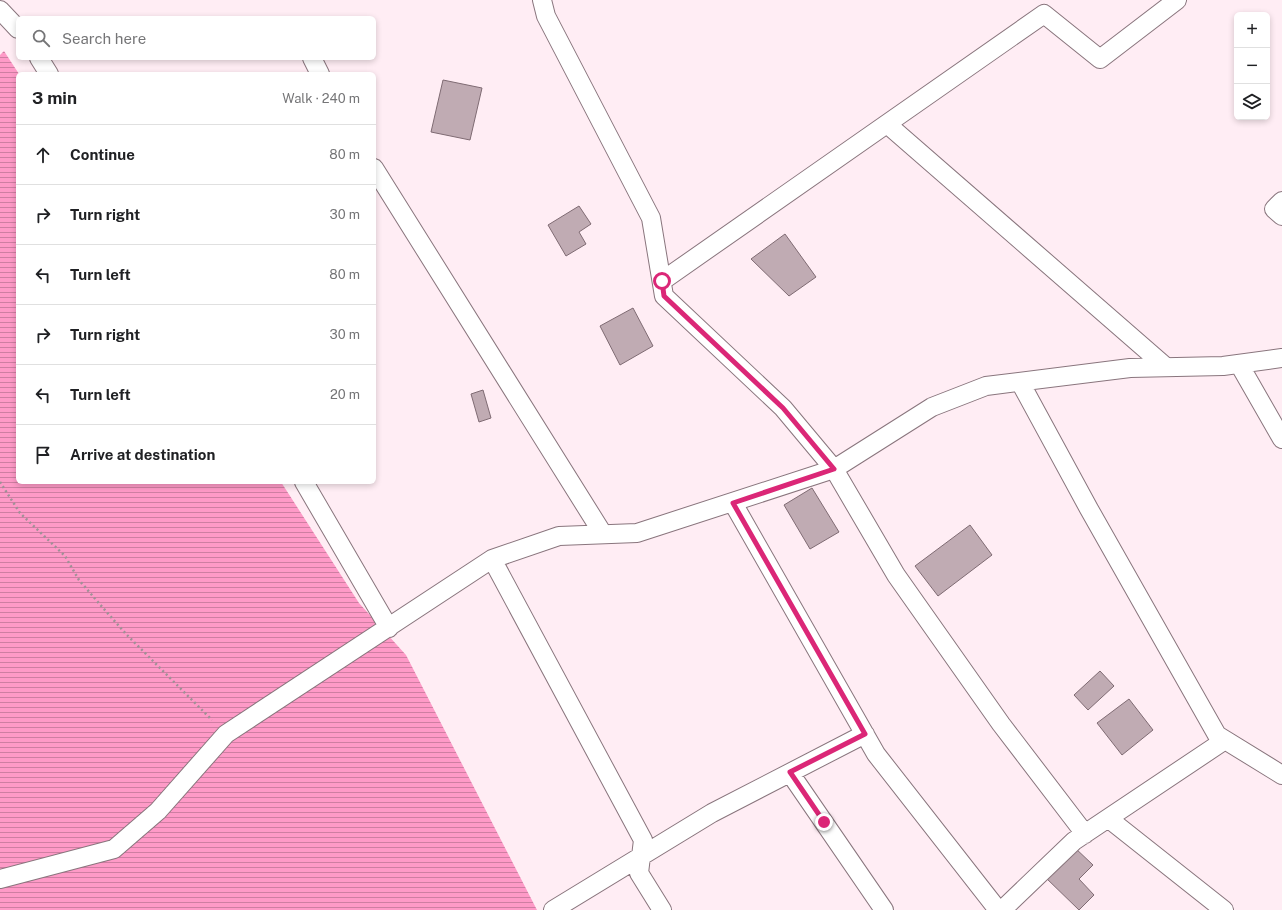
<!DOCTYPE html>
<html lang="en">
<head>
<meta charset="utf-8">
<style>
  :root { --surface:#fff; --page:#f2f2f2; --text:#202124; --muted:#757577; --line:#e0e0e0 }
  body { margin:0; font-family:"Public Sans",sans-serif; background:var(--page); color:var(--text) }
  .controls { position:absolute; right:12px; top:12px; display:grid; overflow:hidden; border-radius:6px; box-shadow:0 2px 6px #0003 }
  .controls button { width:36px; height:36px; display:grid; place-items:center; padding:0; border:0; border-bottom:1px solid var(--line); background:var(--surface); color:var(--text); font:20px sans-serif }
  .stop { position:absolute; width:12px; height:12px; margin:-9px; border:3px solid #db2777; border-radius:50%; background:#fff }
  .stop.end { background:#db2777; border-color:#fff; box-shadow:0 1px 4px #0008 }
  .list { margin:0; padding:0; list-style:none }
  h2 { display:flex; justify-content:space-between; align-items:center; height:52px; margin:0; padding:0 16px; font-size:17px }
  h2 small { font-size:13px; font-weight:400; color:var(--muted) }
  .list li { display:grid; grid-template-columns:26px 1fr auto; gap:12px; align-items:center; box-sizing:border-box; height:60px; padding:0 16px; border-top:1px solid var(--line) }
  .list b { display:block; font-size:15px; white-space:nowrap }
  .list em { font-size:13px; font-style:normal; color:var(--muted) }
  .icon { flex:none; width:22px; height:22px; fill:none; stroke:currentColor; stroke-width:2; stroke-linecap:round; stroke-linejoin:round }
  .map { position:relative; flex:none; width:1282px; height:910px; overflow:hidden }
  .search { position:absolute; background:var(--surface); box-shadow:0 2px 6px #0003; left:16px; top:16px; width:360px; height:44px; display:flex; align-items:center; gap:10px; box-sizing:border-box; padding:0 14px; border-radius:6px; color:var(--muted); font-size:15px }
  .panel { position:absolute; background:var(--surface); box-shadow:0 2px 6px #0003; left:16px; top:72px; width:360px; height:412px; border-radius:6px }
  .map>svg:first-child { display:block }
  .water { fill:url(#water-rules) }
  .building { fill:#c0abb3; stroke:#7f6b73 }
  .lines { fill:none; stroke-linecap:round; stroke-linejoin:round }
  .street-casing { stroke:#89757d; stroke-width:20 }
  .path { stroke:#9f9196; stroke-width:2.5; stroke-dasharray:2 3; stroke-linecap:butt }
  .street { stroke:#fff; stroke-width:18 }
  .route { stroke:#db2777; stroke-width:5 }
</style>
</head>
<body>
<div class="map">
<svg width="1282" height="910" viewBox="0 0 1282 910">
  <defs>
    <pattern id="water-rules" width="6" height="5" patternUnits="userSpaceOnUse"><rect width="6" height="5" fill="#fe9ac7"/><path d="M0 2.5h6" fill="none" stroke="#ce7ea2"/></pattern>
  </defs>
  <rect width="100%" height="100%" fill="#ffedf4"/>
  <!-- water -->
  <path class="water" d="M4 51 19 74H18V482H281L359 603 406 655 537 910H0V55Z"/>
  <!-- building -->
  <path class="building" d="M443 80 482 88 470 140 431 132Z
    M579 206 591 224 579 232 586 244 566 256 548 225Z
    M785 234 816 277 789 296 751 259Z
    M633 308 653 346 620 365 600 326Z
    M483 390 491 418 479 422 471 394Z
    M812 488 839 532 810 549 784 505Z
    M970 525 992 555 938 596 915 566Z
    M1100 671 1114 686 1088 710 1074 695Z
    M1129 699 1153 730 1122 755 1097 723Z
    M1073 846 1093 865 1079 879 1094 895 1079 910 1044 876Z"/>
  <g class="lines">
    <!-- street casing -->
    <g class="street-casing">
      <path id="street" d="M542 0 546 16 651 218 664 296 783 408 834 469 896 575 1001 724 1085 834
        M0 10 18 29
        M39 58 49 74
        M312 58 320 74
        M887 124 1166 367
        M374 168 603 534
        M1282 201 1274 209 1282 216
        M662 281 1044 14 1100 59 1177 0
        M1239 364 1282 439
        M1020 382 1089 509 1217 735 1282 775
        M304 482 389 628
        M733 503 876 754 998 910
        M492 559 643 840 639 873 662 910
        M790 773 884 910
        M1109 819 1224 910
        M0 879 114 849 158 811 226 734 492 559 559 536 637 533 834 469 932 407 986 386 1130 368 1223 366 1282 358
        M553 910 712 813 865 734
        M1002 910 1074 841 1225 740"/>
    </g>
    <!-- path -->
    <path class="path" d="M0 482 20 513 65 556 79 580 97 601 126 634 212 720"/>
    <!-- street -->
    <use href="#street" class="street"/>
  </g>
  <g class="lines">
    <!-- route -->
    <path class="route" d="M662 281 664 296 783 408 834 469 733 503 865 734 790 772 824 822"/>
  </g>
</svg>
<div class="controls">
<button>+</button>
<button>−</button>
<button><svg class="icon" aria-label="layers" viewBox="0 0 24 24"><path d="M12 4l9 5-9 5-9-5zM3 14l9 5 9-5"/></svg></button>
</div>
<div class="stop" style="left:662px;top:281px"></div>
<div class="stop end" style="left:824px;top:822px"></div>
<div class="search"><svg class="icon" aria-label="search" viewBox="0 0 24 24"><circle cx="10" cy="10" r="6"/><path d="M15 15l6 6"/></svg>Search here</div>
<section class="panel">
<h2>3 min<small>Walk · 240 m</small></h2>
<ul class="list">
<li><svg class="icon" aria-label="ahead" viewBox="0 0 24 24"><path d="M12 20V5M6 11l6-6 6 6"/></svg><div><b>Continue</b></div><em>80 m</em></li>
<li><svg class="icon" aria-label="right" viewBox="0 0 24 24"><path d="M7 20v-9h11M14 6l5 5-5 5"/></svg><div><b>Turn right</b></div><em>30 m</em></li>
<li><svg class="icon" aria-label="left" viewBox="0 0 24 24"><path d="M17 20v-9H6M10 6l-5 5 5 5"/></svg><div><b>Turn left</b></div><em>80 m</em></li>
<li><svg class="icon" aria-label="right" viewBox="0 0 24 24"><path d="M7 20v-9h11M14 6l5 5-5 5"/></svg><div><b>Turn right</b></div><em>30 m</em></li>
<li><svg class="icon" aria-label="left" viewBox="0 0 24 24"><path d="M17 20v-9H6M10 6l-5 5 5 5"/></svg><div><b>Turn left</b></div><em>20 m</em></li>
<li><svg class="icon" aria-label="arrive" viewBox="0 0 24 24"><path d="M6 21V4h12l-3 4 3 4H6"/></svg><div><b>Arrive at destination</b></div></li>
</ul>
</section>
</div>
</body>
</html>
